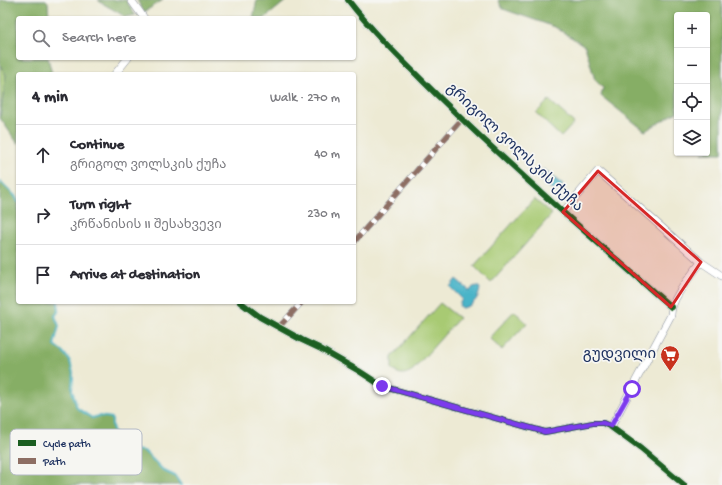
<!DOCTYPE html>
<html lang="en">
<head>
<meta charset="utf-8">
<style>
  :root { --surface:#fff; --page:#f2f2f3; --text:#2b2b33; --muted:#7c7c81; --line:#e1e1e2 }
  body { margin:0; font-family:"Gochi Hand","Noto Sans Georgian",sans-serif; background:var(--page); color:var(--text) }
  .controls { position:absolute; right:12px; top:12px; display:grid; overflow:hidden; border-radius:4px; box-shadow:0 1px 3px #0004 }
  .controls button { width:36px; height:36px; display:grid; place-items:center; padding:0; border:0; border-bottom:1px solid var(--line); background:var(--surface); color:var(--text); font:20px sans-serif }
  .stop { position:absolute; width:12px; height:12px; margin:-9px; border:3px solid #7c3aed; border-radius:50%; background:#fff }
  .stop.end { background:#7c3aed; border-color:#fff; box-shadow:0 1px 4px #0008 }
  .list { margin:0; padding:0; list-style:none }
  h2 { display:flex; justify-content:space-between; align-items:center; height:52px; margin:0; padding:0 16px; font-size:17px }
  h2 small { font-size:13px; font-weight:400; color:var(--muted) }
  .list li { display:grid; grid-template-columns:26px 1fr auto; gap:12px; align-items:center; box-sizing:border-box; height:60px; padding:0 16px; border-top:1px solid var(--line) }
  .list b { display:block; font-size:15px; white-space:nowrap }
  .list p { margin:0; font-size:13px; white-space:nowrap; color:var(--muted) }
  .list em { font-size:13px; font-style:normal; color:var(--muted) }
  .icon { flex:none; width:22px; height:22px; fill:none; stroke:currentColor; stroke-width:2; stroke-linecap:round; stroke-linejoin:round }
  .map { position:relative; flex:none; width:722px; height:485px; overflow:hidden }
  .search { position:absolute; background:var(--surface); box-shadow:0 1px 3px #0004; left:16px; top:16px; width:340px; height:44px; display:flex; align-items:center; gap:10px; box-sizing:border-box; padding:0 14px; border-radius:4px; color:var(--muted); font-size:15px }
  .panel { position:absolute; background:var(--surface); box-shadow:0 1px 3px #0004; left:16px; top:72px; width:340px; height:232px; border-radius:4px }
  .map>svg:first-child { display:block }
  .green { fill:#a8ca73; stroke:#627c68 }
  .forest { fill:#86ae65; stroke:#506e62 }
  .water { fill:#4ab4c8; stroke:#327293 }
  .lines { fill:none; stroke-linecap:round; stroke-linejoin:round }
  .stream { stroke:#4ab4c8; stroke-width:2 }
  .pedestrian-casing { stroke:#848c99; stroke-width:6 }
  .minor-casing { stroke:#848c99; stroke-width:8 }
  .pedestrian { stroke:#fff; stroke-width:5 }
  .minor { stroke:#fff; stroke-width:7 }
  .quiet { stroke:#8d6e63; stroke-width:5; stroke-dasharray:10 5; stroke-linecap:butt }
  .cycleway-casing { stroke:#f6f6f2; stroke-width:8 }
  .cycleway { stroke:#1b5e20; stroke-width:6 }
  .route { stroke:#7c3aed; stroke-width:5 }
  .marked { fill:#d62828; fill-opacity:0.2; stroke:#d62828; stroke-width:3; stroke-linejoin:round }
  .labels { text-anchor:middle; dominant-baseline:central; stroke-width:3.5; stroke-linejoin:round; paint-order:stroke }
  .street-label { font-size:15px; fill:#1b2f5e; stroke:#f6f6f2 }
  .poi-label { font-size:15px; fill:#1b2f5e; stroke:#f6f6f2; text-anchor:end }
  .key { fill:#f6f6f2; stroke:#b4bac6; stroke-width:1 }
  .key-label { font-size:11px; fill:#1b2f5e }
</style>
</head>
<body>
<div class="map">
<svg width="722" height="485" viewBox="0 0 722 485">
  <rect width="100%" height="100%" fill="#f6f6f2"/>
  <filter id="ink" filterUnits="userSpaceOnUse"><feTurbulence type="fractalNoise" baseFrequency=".025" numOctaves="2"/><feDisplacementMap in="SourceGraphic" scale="8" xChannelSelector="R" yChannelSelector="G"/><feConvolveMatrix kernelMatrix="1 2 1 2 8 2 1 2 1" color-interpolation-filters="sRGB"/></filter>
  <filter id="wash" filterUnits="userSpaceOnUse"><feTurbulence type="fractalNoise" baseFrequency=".012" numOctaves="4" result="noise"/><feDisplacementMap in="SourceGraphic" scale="16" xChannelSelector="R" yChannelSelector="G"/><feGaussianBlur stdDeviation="0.9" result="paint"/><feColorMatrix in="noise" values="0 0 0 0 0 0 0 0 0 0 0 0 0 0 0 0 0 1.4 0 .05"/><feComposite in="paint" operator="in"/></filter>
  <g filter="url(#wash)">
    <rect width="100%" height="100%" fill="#edead4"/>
    <!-- green -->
    <path class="green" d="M0 65 6 75 0 114Z
      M549 100 574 123 561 137 536 113Z
      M534 199 552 214 491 283 474 266Z
      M440 303 459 318 413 370C405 375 400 376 392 369V357Z
      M514 311 527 323 502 350 489 338Z"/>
    <!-- forest -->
    <path class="forest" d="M0 0H46L48 2 49 18H18V58H48L52 74H18V144L0 118 6 75 0 65Z
      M98 0H126L135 15 126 17 100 2Z
      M137 0H163L144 12Z
      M257 0H287L265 18H253Z
      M498 0H722V153H702H707V15H677V112L645 131 601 96 603 88 595 80 585 46 555 27 503 9Z
      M0 181 15 196 18 202V302H58L59 310 55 316 59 326 54 345 63 352 70 361 73 373 72 390 77 408 92 418 99 416 112 418C110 438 124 451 144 451L164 471 175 476 181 485H0Z"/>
    <!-- water -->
    <path class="water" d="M543 169 563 185 556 193 537 177Z
      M456 279 470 291 473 287 477 286 480 288C479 299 472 307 461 308L459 305 462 299 450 287Z"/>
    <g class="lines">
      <!-- stream -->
      <path class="stream" d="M0 181 15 196 18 202
        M58 302 59 310 55 316 59 326 54 345 63 352 70 361 73 373 72 390 77 408 92 418 99 416 112 418C110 438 124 451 144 451L164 471 175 476 181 485"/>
    </g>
  </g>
  <g filter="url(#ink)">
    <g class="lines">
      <!-- pedestrian casing -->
      <g class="pedestrian-casing">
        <path id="pedestrian" d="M354 242 462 119
          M279 327 302 302"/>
      </g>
      <!-- minor casing -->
      <g class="minor-casing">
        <path id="minor" d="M131 0 144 18
          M348 0C375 35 408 66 439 97 514 170 593 239 671 307
          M115 74 128 58
          M563 212 598 171 701 262 722 276
          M240 302 260 317 302 340 319 348 359 371 382 386 545 432 593 423H603L611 427 641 449 684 485
          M611 427 671 315C671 298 691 276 701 262"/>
      </g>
      <!-- pedestrian -->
      <use href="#pedestrian" class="pedestrian"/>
      <!-- minor -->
      <use href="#minor" class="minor"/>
      <!-- quiet -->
      <path class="quiet" d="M354 242 462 119
        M279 327 302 302"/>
      <!-- cycleway casing -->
      <g class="cycleway-casing">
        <path id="cycleway" d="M348 0C375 35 408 66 439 97 514 170 593 239 671 307
          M240 302 260 317 302 340 319 348 359 371 382 386 545 432 593 423H603L611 427 641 449 684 485"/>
      </g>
      <!-- cycleway -->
      <use href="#cycleway" class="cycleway"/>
    </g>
  </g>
  <g class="lines" filter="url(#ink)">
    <!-- route -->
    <path class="route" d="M382 386 545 432 593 423H603L611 426 632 389"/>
  </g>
  <!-- marked area -->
  <path class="marked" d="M598 171 701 262 671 307 563 212Z"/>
  <!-- icons -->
  <defs>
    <g id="supermarket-pin" transform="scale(1)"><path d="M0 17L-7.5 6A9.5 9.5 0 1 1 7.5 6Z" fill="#c8321e" stroke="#f6f6f2"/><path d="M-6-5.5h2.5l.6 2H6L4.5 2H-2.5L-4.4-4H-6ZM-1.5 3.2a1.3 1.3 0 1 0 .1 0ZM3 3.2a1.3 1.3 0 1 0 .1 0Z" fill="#fff"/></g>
  </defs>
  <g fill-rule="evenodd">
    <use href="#supermarket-pin" x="670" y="355"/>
  </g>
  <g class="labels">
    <!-- street labels -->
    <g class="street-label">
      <text transform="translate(514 148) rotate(43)">გრიგოლ ვოლსკის ქუჩა</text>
    </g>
    <!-- poi labels -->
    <g class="poi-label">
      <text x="656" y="355">გუდვილი</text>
    </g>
  </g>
  <!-- legend -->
  <rect x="10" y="429" width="132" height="46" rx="6" class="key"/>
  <rect x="18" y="440" width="18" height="6" fill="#1b5e20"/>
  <rect x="18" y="458" width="18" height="6" fill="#8d6e63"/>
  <g class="key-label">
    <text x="43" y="447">Cycle path</text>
    <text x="43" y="465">Path</text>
  </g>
</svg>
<div class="controls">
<button>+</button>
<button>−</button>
<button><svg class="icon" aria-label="locate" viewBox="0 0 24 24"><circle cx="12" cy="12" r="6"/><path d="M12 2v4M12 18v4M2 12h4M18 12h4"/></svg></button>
<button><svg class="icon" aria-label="layers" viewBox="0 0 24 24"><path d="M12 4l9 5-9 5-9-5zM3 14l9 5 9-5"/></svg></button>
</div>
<div class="stop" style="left:632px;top:389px"></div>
<div class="stop end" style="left:382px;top:386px"></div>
<div class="search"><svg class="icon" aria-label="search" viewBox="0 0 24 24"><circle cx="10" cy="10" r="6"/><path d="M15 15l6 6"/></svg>Search here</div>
<section class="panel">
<h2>4 min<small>Walk · 270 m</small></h2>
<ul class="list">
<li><svg class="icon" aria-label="ahead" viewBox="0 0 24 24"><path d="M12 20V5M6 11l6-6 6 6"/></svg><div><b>Continue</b><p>გრიგოლ ვოლსკის ქუჩა</p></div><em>40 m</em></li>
<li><svg class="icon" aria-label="right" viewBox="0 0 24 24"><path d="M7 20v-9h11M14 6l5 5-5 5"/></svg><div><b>Turn right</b><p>კრწანისის II შესახვევი</p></div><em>230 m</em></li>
<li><svg class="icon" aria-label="arrive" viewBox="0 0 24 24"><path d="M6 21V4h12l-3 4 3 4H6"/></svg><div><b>Arrive at destination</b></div></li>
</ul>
</section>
</div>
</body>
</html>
